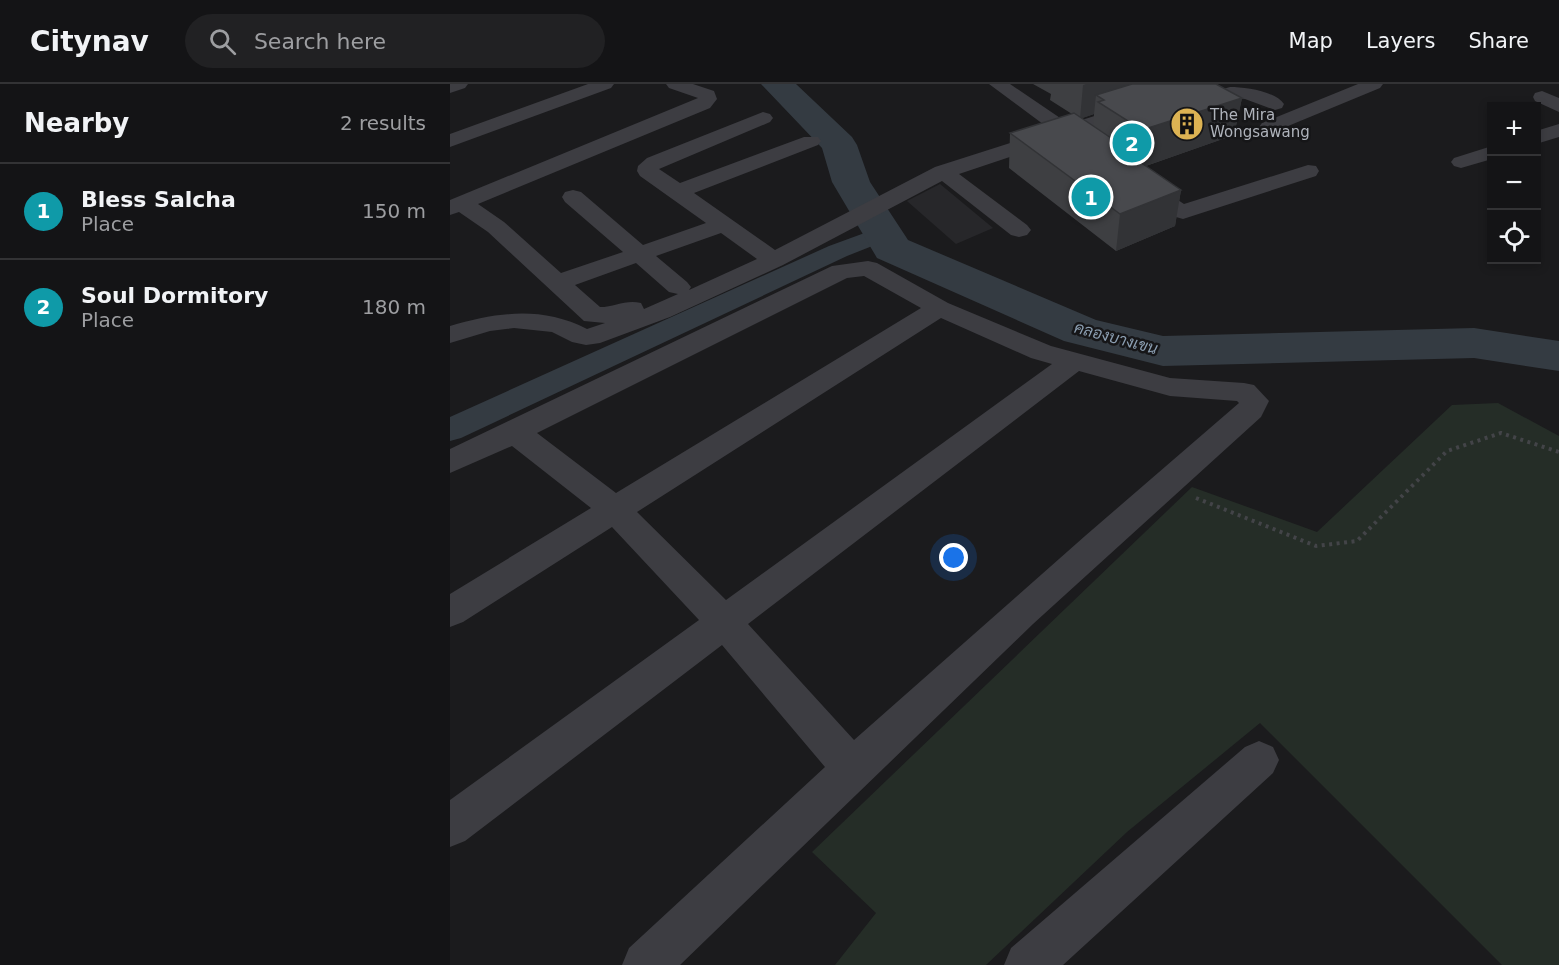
<!DOCTYPE html>
<html lang="en">
<head>
<meta charset="utf-8">
<style>
  :root { --surface:#141416; --page:#212123; --text:#f1f3f6; --muted:#9d9ea1; --line:#333335; --accent:#2563eb }
  body { margin:0; font-family:"DejaVu Sans",Sarabun,sans-serif; background:var(--page); color:var(--text) }
  .controls { position:absolute; right:18px; top:18px; display:grid; overflow:hidden; border-radius:0px; box-shadow:0 3px 9px #0003 }
  .controls button { width:54px; height:54px; display:grid; place-items:center; padding:0; border:0; border-bottom:2px solid var(--line); background:var(--surface); color:var(--text); font:30px sans-serif }
  .you { position:absolute; left:504px; top:474px; width:21px; height:21px; margin:-15px; border:4px solid #fff; border-radius:50%; background:#1a73e8; box-shadow:0 0 0 9px #1a73e833 }
  .badge { display:grid; place-items:center; width:39px; height:39px; border-radius:50%; background:var(--accent); color:#fff; font-size:20px; font-weight:700 }
  .pin { position:absolute; translate:-50% -50%; border:3px solid #fff; box-shadow:0 2px 6px #0006 }
  .list { margin:0; padding:0; list-style:none }
  h2 { display:flex; justify-content:space-between; align-items:center; height:78px; margin:0; padding:0 24px; font-size:26px }
  h2 small { font-size:20px; font-weight:400; color:var(--muted) }
  .list li { display:grid; grid-template-columns:39px 1fr auto; gap:18px; align-items:center; box-sizing:border-box; height:96px; padding:0 24px; border-top:2px solid var(--line) }
  .list b { display:block; font-size:22px; white-space:nowrap }
  .list p { margin:0; font-size:20px; white-space:nowrap; color:var(--muted) }
  .list em { font-size:20px; font-style:normal; color:var(--muted) }
  .icon { flex:none; width:33px; height:33px; fill:none; stroke:currentColor; stroke-width:2; stroke-linecap:round; stroke-linejoin:round }
  .map { position:relative; flex:none; width:1109px; height:881px; overflow:hidden }
  header { display:flex; align-items:center; gap:36px; box-sizing:border-box; height:84px; padding:0 30px; background:var(--surface); border-bottom:2px solid var(--line) }
  header strong { font-size:28px }
  nav { display:flex; gap:33px; margin-inline-start:auto; font-size:21px }
  .search { width:420px; height:54px; background:var(--page); display:flex; align-items:center; gap:15px; box-sizing:border-box; padding:0 21px; border-radius:33px; color:var(--muted); font-size:22px }
  main { display:flex }
  aside { flex:1; background:var(--surface) }
  .map>svg:first-child { display:block }
  .built { fill:#27272a }
  .green { fill:#252d27 }
  .lines { fill:none; stroke-linecap:round; stroke-linejoin:round }
  .canal { fill:#343b42; fill-rule:evenodd }
  .river { fill:#343b42; fill-rule:evenodd }
  .path { stroke:#434448; stroke-width:4; stroke-dasharray:3 4.5; stroke-linecap:butt }
  .minor { fill:#3d3d42; fill-rule:evenodd }
  .wall { fill:#3e3f42; fill-rule:evenodd }
  .shaded-wall { fill:#323336 }
  .building { fill:#48494d; stroke:#323336; stroke-width:1.5 }
  .labels { text-anchor:middle; dominant-baseline:central; stroke-width:5; stroke-linejoin:round; paint-order:stroke }
  .far-poi-label { font-size:15px; fill:#afb3bb; stroke:#161618; text-anchor:start }
  .far-water-label { font-size:16px; font-style:italic; fill:#8b9eb1; stroke:#161618 }
</style>
</head>
<body>
<header>
<strong>Citynav</strong>
<div class="search"><svg class="icon" aria-label="search" viewBox="0 0 24 24"><circle cx="10" cy="10" r="6"/><path d="M15 15l6 6"/></svg>Search here</div>
<nav><a>Map</a><a>Layers</a><a>Share</a></nav>
</header>
<main>
<aside>
<h2>Nearby<small>2 results</small></h2>
<ul class="list">
<li><span class="badge" style="background:#0f9aa8">1</span><div><b>Bless Salcha</b><p>Place</p></div><em>150 m</em></li>
<li><span class="badge" style="background:#0f9aa8">2</span><div><b>Soul Dormitory</b><p>Place</p></div><em>180 m</em></li>
</ul>
</aside>
<div class="map">
<svg width="1109" height="881" viewBox="0 0 1109 881">
  <rect width="100%" height="100%" fill="#1b1b1d"/>
  <!-- built -->
  <path class="built" d="M490 100 543 144 506 160 457 117Z"/>
  <!-- green -->
  <path class="green" d="M1048 319 1109 352V881H1052L810 639 677 748 536 881H385L426 829 362 768 742 403 867 448 1002 321Z"/>
  <g class="lines">
    <!-- canal -->
    <path class="canal" d="M431 143 440 145 443 150 440 155 397 172 11 354 0 357V333L379 162Z"/>
    <!-- river -->
    <path class="river" d="M311 0H346L402 53 407 61 420 98 458 156 646 236 713 252 1024 244 1109 257V287L1024 274 713 282 614 257 427 174 382 98 372 64Z"/>
    <!-- path -->
    <path class="path" d="M746 414 866 462 907 457 997 367 1051 349 1109 368"/>
    <!-- minor -->
    <path class="minor" d="M0 0H18L15 4 0 9Z
      M138 0H164L161 4 0 63V50Z
      M216 0H243L264 7 267 15 260 24 28 120 54 138 111 189 173 168 115 118 112 113 115 108 123 106 131 108 193 161 256 139 190 92 187 87 188 82 197 74 313 28 320 30 323 34 320 38 209 85 230 99 354 53H368L371 57 368 61 244 109 325 166 485 83 601 46 539 0H560L619 40 686 19 693 21 696 25 693 29 632 49 640 57 637 61H623L614 55 509 90 577 141 581 146 577 151 569 153 561 151 492 97 333 181 220 233 150 259 136 261 122 258 102 248 64 244 40 247 0 259V242C47 228 92 222 137 245L155 239 134 237 38 148 9 128 0 131V116L248 14 219 4ZM271 149 307 175 239 206 241 203 237 198 206 172ZM186 179 219 208 228 210 194 225 191 219C176 215 165 223 150 223L125 201Z
      M908 0H933L930 4 826 47H812L809 43 812 39Z
      M780 3C795 3 825 7 834 20L832 24 825 26 795 15 773 13 771 9 773 5Z
      M1092 7 1109 14V28L1085 17 1083 13 1085 9Z
      M1109 40V53L1086 60V47Z
      M1042 62V75L1011 84 1004 82 1001 78 1004 74Z
      M858 81 866 82 869 87 866 92 733 135 719 131 681 101 684 96C703 92 719 110 734 120Z
      M418 177 427 179 498 219 601 262 720 294 794 299 804 301 819 317 811 333 583 540 230 881H172L179 864 375 683 272 561 15 757 0 763V716L249 536 162 443 13 538 0 543V510L141 424 62 362 0 389V365L382 182ZM414 192 471 224 166 409 87 349 397 194ZM491 234 581 274 602 280 276 516 187 428ZM629 287 720 312 787 317 789 319 635 452 404 656 298 540Z
      M809 657 823 663 829 676 823 689 613 881H554L561 864 795 663Z"/>
  </g>
  <!-- wall -->
  <path class="wall" d="M583 0H766L792 14 784 51 696 82 731 106 725 142 666 167 559 84 560 49 622 30 600 16 601 10ZM644 30 643 42 632 34Z"/>
  <!-- shaded-wall -->
  <path class="shaded-wall" d="M636 0H705L654 16 646 11 644 30 630 35 633 1Z
    M792 14 784 51 687 85 692 46Z
    M731 106 725 142 666 167 670 130Z"/>
  <!-- building -->
  <path class="building" d="M682 0H766L792 14 692 46 648 18 654 16 646 11Z
    M624 29 667 58 662 59 731 106 670 130 560 49Z"/>
  <!-- icons -->
  <defs>
    <g id="building-disc" transform="scale(1.725)"><circle r="9.5" fill="#ddb353" stroke="#161618"/><path d="M-4-6H4V6H1V3H-1V6H-4ZM-2.5-4.3h1.7v1.8h-1.7ZM.8-4.3h1.7v1.8H.8ZM-2.5-1h1.7V.8h-1.7ZM.8-1h1.7V.8H.8Z" fill="#111"/></g>
  </defs>
  <g fill-rule="evenodd">
    <use href="#building-disc" x="737" y="40"/>
  </g>
  <g class="labels">
    <!-- far-poi labels -->
    <g class="far-poi-label">
      <text x="760" y="31">The Mira<tspan x="760" dy="17">Wongsawang</tspan></text>
    </g>
    <!-- far-water labels -->
    <g class="far-water-label">
      <text transform="translate(666 254) rotate(15)">คลองบางเขน</text>
    </g>
  </g>
</svg>
<div class="controls">
<button>+</button>
<button>−</button>
<button><svg class="icon" aria-label="locate" viewBox="0 0 24 24"><circle cx="12" cy="12" r="6"/><path d="M12 2v4M12 18v4M2 12h4M18 12h4"/></svg></button>
</div>
<div class="you"></div>
<div class="pin badge" style="left:641px;top:113px;background:#0f9aa8">1</div>
<div class="pin badge" style="left:682px;top:59px;background:#0f9aa8">2</div>
</div>
</main>
</body>
</html>
